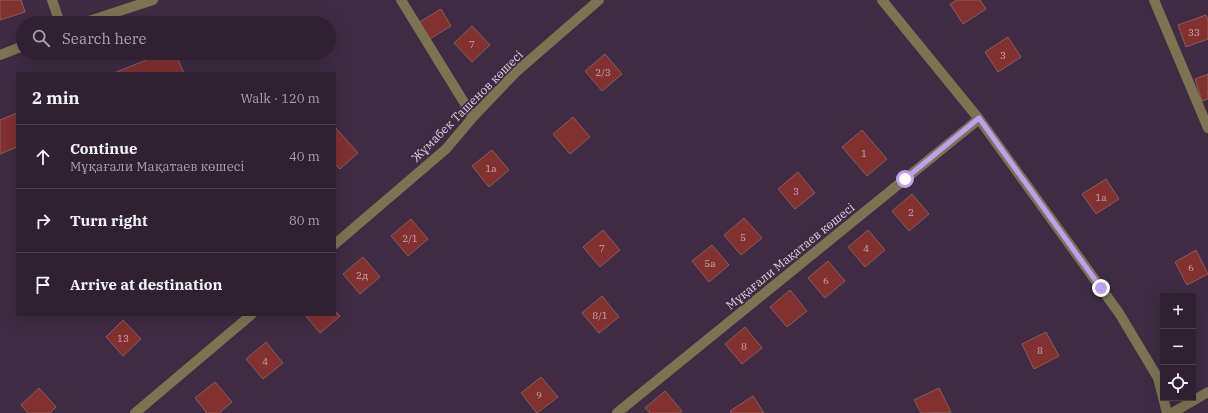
<!DOCTYPE html>
<html lang="en">
<head>
<meta charset="utf-8">
<style>
  :root { --surface:#2f2032; --page:#37283a; --text:#f1f3f6; --muted:#a7a3ac; --line:#4a3e4d }
  body { margin:0; font-family:"IBM Plex Serif",serif; background:var(--page); color:var(--text) }
  .controls { position:absolute; right:12px; bottom:12px; display:grid; overflow:hidden; border-radius:0px; box-shadow:0 4px 16px #0002 }
  .controls button { width:36px; height:36px; display:grid; place-items:center; padding:0; border:0; border-bottom:1px solid var(--line); background:var(--surface); color:var(--text); font:20px sans-serif }
  .stop { position:absolute; width:12px; height:12px; margin:-9px; border:3px solid #bca0f2; border-radius:50%; background:#fff }
  .stop.end { background:#bca0f2; border-color:#fff; box-shadow:0 1px 4px #0008 }
  .list { margin:0; padding:0; list-style:none }
  h2 { display:flex; justify-content:space-between; align-items:center; height:52px; margin:0; padding:0 16px; font-size:17px }
  h2 small { font-size:13px; font-weight:400; color:var(--muted) }
  .list li { display:grid; grid-template-columns:26px 1fr auto; gap:12px; align-items:center; box-sizing:border-box; height:64px; padding:0 16px; border-top:1px solid var(--line) }
  .list b { display:block; font-size:15px; white-space:nowrap }
  .list p { margin:0; font-size:13px; white-space:nowrap; color:var(--muted) }
  .list em { font-size:13px; font-style:normal; color:var(--muted) }
  .icon { flex:none; width:22px; height:22px; fill:none; stroke:currentColor; stroke-width:2; stroke-linecap:round; stroke-linejoin:round }
  .map { position:relative; flex:none; width:1208px; height:413px; overflow:hidden }
  .search { position:absolute; background:var(--surface); box-shadow:0 4px 16px #0002; left:16px; top:16px; width:320px; height:44px; display:flex; align-items:center; gap:10px; box-sizing:border-box; padding:0 14px; border-radius:22px; color:var(--muted); font-size:15px }
  .panel { position:absolute; background:var(--surface); box-shadow:0 4px 16px #0002; left:16px; top:72px; width:320px; height:244px; border-radius:0px }
  .map>svg:first-child { display:block }
  .building { fill:#82312f; stroke:#86605d }
  .lines { fill:none; stroke-linecap:round; stroke-linejoin:round }
  .minor { stroke:#7d7351; stroke-width:10 }
  .route { stroke:#bca0f2; stroke-width:5 }
  .labels { text-anchor:middle; dominant-baseline:central; stroke-width:3.5; stroke-linejoin:round; paint-order:stroke }
  .number-label { font-size:10px; fill:#c6a8b2 }
  .street-label { font-size:12px; fill:#dccfde; stroke:#3f2b43 }
</style>
</head>
<body>
<div class="map">
<svg width="1208" height="413" viewBox="0 0 1208 413">
  <rect width="100%" height="100%" fill="#3f2b43"/>
  <!-- building -->
  <path class="building" d="M0 0H21L25 12 0 20Z
    M957 0H980L986 9 963 24 950 4Z
    M441 9 451 26 428 40 418 23Z
    M1206 15 1208 20V39L1186 47 1178 25Z
    M472 26 490 45 472 62 454 43Z
    M1008 37 1021 57 998 72 985 52Z
    M164 53H175L184 73H114Z
    M605 54 622 74 602 91 585 71Z
    M1208 74V99L1202 101 1195 79Z
    M17 113V147L0 154V120Z
    M573 117 590 137 570 154 553 134Z
    M335 127 358 153 340 169 335 164Z
    M862 130 887 159 867 176 842 147Z
    M492 150 509 170 489 187 472 166Z
    M798 172 815 193 795 209 778 189Z
    M1106 179 1119 199 1096 214 1082 194Z
    M912 194 929 214 909 231 892 211Z
    M744 218 762 238 741 255 724 235Z
    M411 219 428 239 408 256 391 236Z
    M603 230 620 250 600 267 583 247Z
    M868 230 885 250 865 267 848 247Z
    M712 245 729 265 709 282 692 261Z
    M1196 250 1208 274 1187 285 1175 262Z
    M363 257 380 277 360 294 343 274Z
    M828 261 845 281 825 298 808 278Z
    M790 290 807 311 787 327 770 307Z
    M602 296 619 317 599 333 582 313Z
    M335 311 340 316 320 333 305 315H335Z
    M123 320 141 339 123 356 106 337Z
    M745 327 762 348 742 364 725 344Z
    M1046 332 1059 356 1034 369 1022 344Z
    M266 342 283 363 263 379 246 359Z
    M541 377 558 397 537 413 521 393Z
    M215 382 232 402 219 413H207L195 398Z
    M39 388 56 407 50 413H28L21 405Z
    M939 388 951 412 921 413 914 400Z
    M665 391 682 411 680 413H650L645 408Z
    M753 396 764 413H731L730 411Z"/>
  <g class="lines">
    <!-- minor -->
    <path class="minor" d="M52 0 60 23
      M401 0 473 117
      M882 0 979 119 1119 313 1158 378 1167 413
      M1154 0 1208 128
      M83 23 153 0
      M0 55 23 46
      M335 244 446 149 473 117 516 72 599 0
      M135 413 251 315
      M617 413 979 119
      M1172 413 1208 392"/>
  </g>
  <g class="lines">
    <!-- route -->
    <path class="route" d="M905 179 979 118 1101 288"/>
  </g>
  <g class="labels">
    <!-- number labels -->
    <g class="number-label">
      <text x="1194" y="32">33</text>
      <text x="472" y="44">7</text>
      <text x="1003" y="55">3</text>
      <text x="603" y="72">2/3</text>
      <text x="864" y="153">1</text>
      <text x="491" y="168">1а</text>
      <text x="796" y="191">3</text>
      <text x="1101" y="197">1а</text>
      <text x="911" y="212">2</text>
      <text x="743" y="237">5</text>
      <text x="410" y="238">2/1</text>
      <text x="602" y="248">7</text>
      <text x="866" y="248">4</text>
      <text x="710" y="263">5а</text>
      <text x="1191" y="267">6</text>
      <text x="362" y="275">2д</text>
      <text x="826" y="280">6</text>
      <text x="600" y="315">8/1</text>
      <text x="123" y="338">13</text>
      <text x="744" y="346">8</text>
      <text x="1040" y="350">8</text>
      <text x="265" y="361">4</text>
      <text x="539" y="395">9</text>
    </g>
    <!-- street labels -->
    <g class="street-label">
      <text transform="translate(467 106) rotate(-45)">Жұмабек Ташенов көшесі</text>
      <text transform="translate(790 256) rotate(-39)">Мұқағали Мақатаев көшесі</text>
    </g>
  </g>
</svg>
<div class="controls">
<button>+</button>
<button>−</button>
<button><svg class="icon" aria-label="locate" viewBox="0 0 24 24"><circle cx="12" cy="12" r="6"/><path d="M12 2v4M12 18v4M2 12h4M18 12h4"/></svg></button>
</div>
<div class="stop" style="left:905px;top:179px"></div>
<div class="stop end" style="left:1101px;top:288px"></div>
<div class="search"><svg class="icon" aria-label="search" viewBox="0 0 24 24"><circle cx="10" cy="10" r="6"/><path d="M15 15l6 6"/></svg>Search here</div>
<section class="panel">
<h2>2 min<small>Walk · 120 m</small></h2>
<ul class="list">
<li><svg class="icon" aria-label="ahead" viewBox="0 0 24 24"><path d="M12 20V5M6 11l6-6 6 6"/></svg><div><b>Continue</b><p>Мұқағали Мақатаев көшесі</p></div><em>40 m</em></li>
<li><svg class="icon" aria-label="right" viewBox="0 0 24 24"><path d="M7 20v-9h11M14 6l5 5-5 5"/></svg><div><b>Turn right</b></div><em>80 m</em></li>
<li><svg class="icon" aria-label="arrive" viewBox="0 0 24 24"><path d="M6 21V4h12l-3 4 3 4H6"/></svg><div><b>Arrive at destination</b></div></li>
</ul>
</section>
</div>
</body>
</html>
